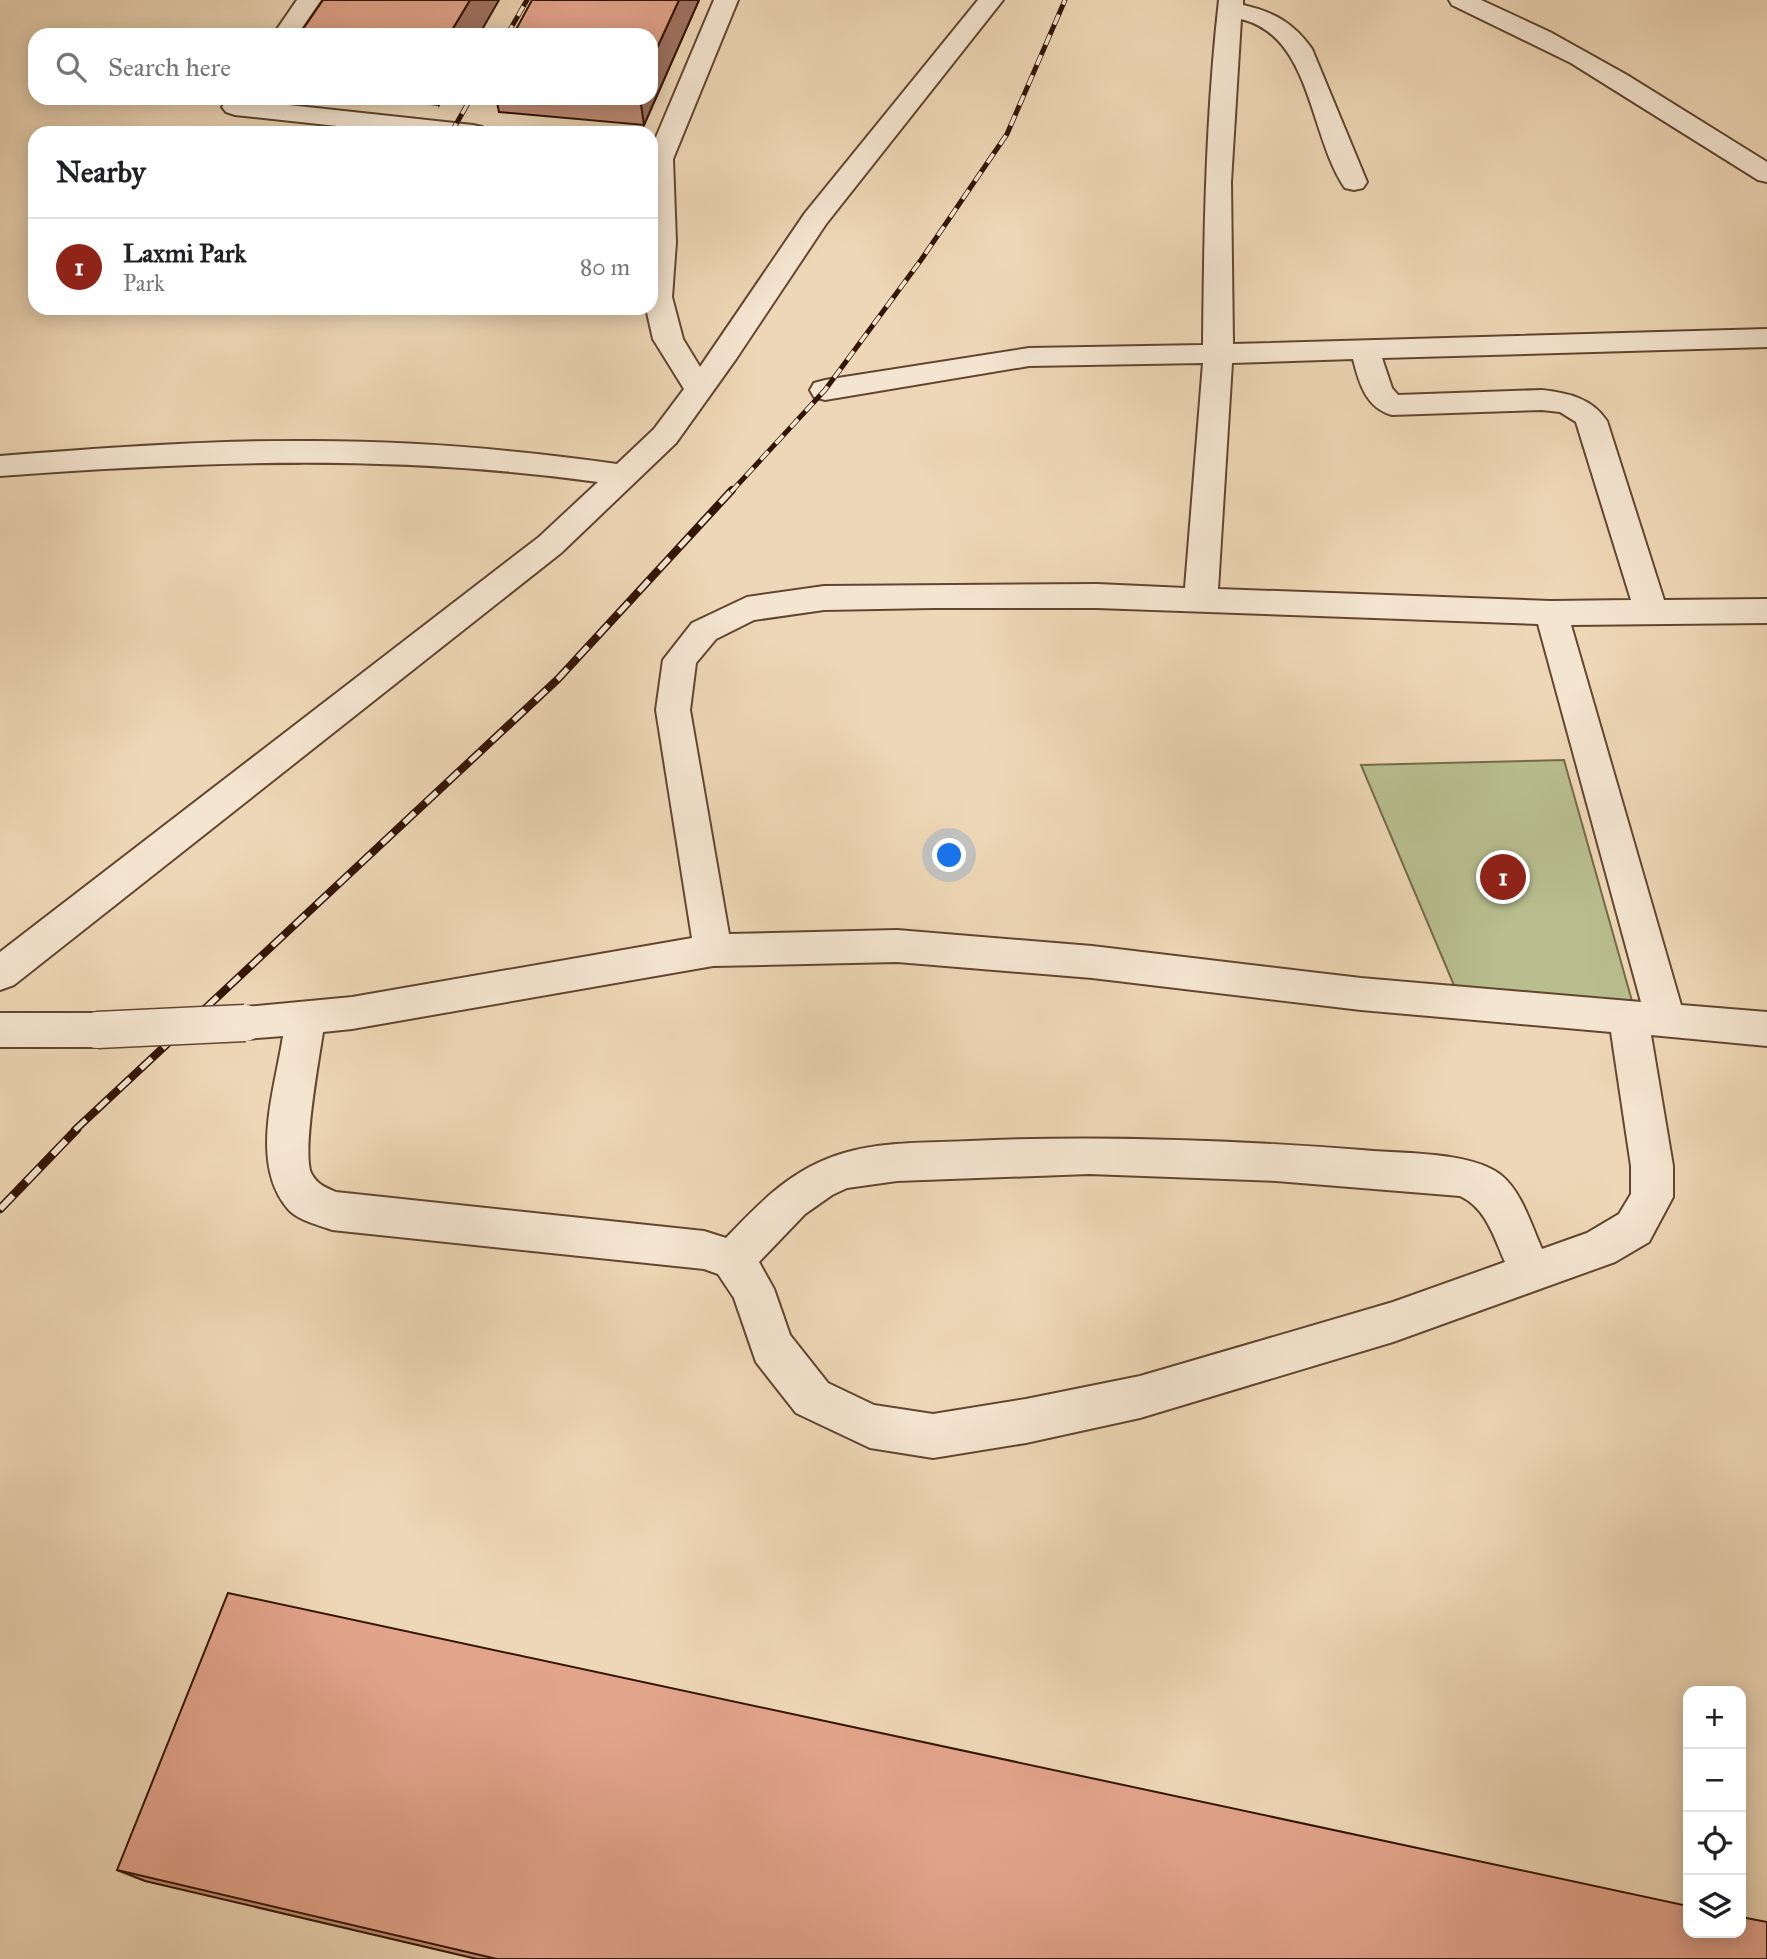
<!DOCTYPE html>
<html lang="en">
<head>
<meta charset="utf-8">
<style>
  :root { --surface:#fff; --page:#f2f2f2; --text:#202124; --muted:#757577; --line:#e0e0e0; --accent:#8f2418 }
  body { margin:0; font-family:"IM FELL Great Primer",serif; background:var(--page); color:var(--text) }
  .controls { position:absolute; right:21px; bottom:21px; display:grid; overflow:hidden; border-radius:14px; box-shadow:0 4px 18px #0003 }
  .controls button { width:63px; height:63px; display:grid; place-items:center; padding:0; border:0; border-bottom:2px solid var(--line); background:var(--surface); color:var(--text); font:35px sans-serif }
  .you { position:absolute; left:950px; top:856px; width:24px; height:24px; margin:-18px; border:5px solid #fff; border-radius:50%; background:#1a73e8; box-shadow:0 0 0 10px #1a73e833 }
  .badge { display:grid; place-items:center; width:46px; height:46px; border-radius:50%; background:var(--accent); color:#fff; font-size:23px; font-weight:700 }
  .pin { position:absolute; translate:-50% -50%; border:4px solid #fff; box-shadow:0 2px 7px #0006 }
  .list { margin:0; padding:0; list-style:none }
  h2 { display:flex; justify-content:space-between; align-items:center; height:91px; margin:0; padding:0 28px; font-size:30px }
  h2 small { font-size:23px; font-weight:400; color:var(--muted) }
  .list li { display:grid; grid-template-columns:46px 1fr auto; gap:21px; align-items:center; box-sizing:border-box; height:98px; padding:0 28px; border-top:2px solid var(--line) }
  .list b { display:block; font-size:26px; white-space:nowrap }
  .list p { margin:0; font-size:23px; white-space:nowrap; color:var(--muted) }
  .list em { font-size:23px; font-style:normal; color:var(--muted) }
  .icon { flex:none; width:38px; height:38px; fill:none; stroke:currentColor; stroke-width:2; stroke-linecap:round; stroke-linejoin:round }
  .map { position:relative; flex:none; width:1767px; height:1959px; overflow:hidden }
  .search { position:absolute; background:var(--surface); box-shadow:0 4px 18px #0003; left:28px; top:28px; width:630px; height:77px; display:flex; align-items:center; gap:18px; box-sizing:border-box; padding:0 24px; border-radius:21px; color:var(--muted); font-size:26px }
  .panel { position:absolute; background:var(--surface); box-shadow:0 4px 18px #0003; left:28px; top:126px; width:630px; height:189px; border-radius:21px }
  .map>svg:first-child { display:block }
  .green { fill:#b8be8f; stroke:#766a4a; stroke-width:2 }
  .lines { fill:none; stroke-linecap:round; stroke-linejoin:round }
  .minor-casing { stroke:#624630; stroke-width:4 }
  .minor { fill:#f4e5d0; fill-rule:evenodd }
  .rail-far2-casing { stroke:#331504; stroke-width:5 }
  .rail-far1-casing { stroke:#331504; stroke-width:8 }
  .rail-casing { stroke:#331504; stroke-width:9 }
  .rail-far2 { stroke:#f4e5d0; stroke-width:3.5; stroke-dasharray:11; stroke-linecap:butt }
  .rail-far1 { stroke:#f4e5d0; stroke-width:5; stroke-dasharray:15; stroke-linecap:butt }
  .rail { stroke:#f4e5d0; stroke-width:6; stroke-dasharray:19; stroke-linecap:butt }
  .minor-bridge-casing { stroke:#624630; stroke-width:39; stroke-linecap:butt }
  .minor-bridge { stroke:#f4e5d0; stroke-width:36 }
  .wall { fill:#c38d78; stroke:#331504; stroke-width:2 }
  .shaded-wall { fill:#9f7362; stroke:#331504; stroke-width:2 }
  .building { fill:#e3a48c; stroke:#331504; stroke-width:2 }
</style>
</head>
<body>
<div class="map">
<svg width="1767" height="1959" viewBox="0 0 1767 1959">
  <rect width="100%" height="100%" fill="#eed7b6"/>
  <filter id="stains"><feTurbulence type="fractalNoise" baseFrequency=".00286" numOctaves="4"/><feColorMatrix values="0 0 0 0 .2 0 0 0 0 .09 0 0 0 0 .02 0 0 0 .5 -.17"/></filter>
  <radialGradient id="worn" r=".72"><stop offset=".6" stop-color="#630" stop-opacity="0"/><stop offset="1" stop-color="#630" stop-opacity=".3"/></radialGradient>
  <!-- green -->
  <path class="green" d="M1564 760 1632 1001 1456 990 1361 765Z"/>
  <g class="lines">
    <!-- minor casing -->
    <g class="minor-casing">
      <path id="minor" d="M297 0H321L297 35H273Z
        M714 0H738L673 159 676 242 672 297 683 339 700 367 805 213 978 0H1003L826 224 736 359 676 443 561 553 14 985 0 990V952L539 537 598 482C398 454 200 461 0 476V456C105 448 209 440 314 441 416 441 517 450 617 464L654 429 684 389 653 339 646 308H651V149Z
        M1219 0H1243V5C1274 12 1294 23 1312 49L1367 182 1363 188 1354 190 1345 188C1309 136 1312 36 1241 19L1231 182 1233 344 1767 329V347L1382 358 1392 388 1398 395 1542 390C1568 393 1592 398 1607 421L1664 600 1767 599V623L1571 625 1681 1005 1767 1012V1046L1651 1035 1673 1166V1197L1649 1242 1615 1262 1393 1342 1140 1418 1026 1443 933 1458 870 1448 796 1413 756 1362 734 1298 718 1274 704 1269 332 1230C319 1225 297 1220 288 1209 249 1164 275 1089 283 1036L245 1039 231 1035 225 1023 231 1011 245 1007 352 997 692 938 656 710 663 660 692 623 747 597 824 586 1097 584 1185 588 1203 363 1029 366 825 400 814 397 810 390 814 383 825 380 1029 348 1203 345C1204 229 1206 115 1219 0ZM1353 359C1359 383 1366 408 1392 415L1542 410 1560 412 1576 422 1631 600 1551 601 1218 589 1232 363ZM933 608H1097L1538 624 1641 1002 1361 978 1092 946 897 930 729 934 690 710 696 663 716 639 754 620 824 610ZM897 962 1092 978 1361 1010 1611 1032 1631 1166V1194L1619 1214 1587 1233 1542 1249C1531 1225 1522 1192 1501 1175 1471 1151 1400 1154 1362 1150 1231 1140 1101 1135 970 1141 929 1143 885 1141 844 1153 793 1168 762 1200 726 1238L704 1231 336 1192C324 1187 317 1184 311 1173 302 1152 319 1059 323 1032L352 1029 713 966ZM1089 1174 1276 1181 1460 1196C1486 1208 1494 1237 1505 1262L1393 1302 1140 1376 1026 1399 933 1414 874 1405 828 1383 790 1335 774 1289 759 1262 805 1214 832 1195 847 1188 897 1181Z
        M1449 0H1481L1550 32 1627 75 1767 162V182L1758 180 1571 63 1452 5Z
        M228 98H254L252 101 473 125 482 127 486 133H402L235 115 226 112 222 107Z
        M0 1013H97L111 1018 117 1030 111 1042 97 1047H0Z"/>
    </g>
    <!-- minor -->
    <use href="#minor" class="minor"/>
    <!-- rail-far2 casing -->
    <g class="rail-far2-casing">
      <path id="rail-far2" d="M507 35 527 0
        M451 133 471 98
        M731 492 825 390 921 260 1007 134 1065 0"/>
    </g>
    <!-- rail-far1 casing -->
    <g class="rail-far1-casing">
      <path id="rail-far1" d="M75 1130 558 679 732 490"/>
    </g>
    <!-- rail casing -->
    <g class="rail-casing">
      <path id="rail" d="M0 1209 77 1129"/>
    </g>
    <!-- rail-far2 -->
    <use href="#rail-far2" class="rail-far2"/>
    <!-- rail-far1 -->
    <use href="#rail-far1" class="rail-far1"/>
    <!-- rail -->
    <use href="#rail" class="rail"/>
    <!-- minor-bridge casing -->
    <g class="minor-bridge-casing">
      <path id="minor-bridge" d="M97 1030 245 1023"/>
    </g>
    <!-- minor-bridge -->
    <use href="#minor-bridge" class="minor-bridge"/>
  </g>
  <!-- wall -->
  <path class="wall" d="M532 0H699L644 125 499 112 496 98H651V35Z
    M370 98H443L439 105Z
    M117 1870 1767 1959H477L145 1881Z"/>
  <!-- shaded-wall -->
  <path class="shaded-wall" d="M470 0H499L479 35H449Z
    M679 0H699L644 125 640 98H651V61Z
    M438 98H443L439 105Z"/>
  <!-- building -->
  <path class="building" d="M323 0H470L449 35H299Z
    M532 0H679L651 61V35H513Z
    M228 1593 1688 1906V1933H1741V1917L1767 1922V1959H497L117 1870Z"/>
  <rect width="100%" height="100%" filter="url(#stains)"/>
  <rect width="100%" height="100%" fill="url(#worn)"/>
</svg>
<div class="controls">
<button>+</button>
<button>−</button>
<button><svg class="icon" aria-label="locate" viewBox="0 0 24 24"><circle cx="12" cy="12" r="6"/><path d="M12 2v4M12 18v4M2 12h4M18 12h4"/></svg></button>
<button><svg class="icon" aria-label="layers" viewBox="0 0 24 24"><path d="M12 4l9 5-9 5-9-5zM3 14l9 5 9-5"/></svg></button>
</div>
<div class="you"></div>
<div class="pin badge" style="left:1503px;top:877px">1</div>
<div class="search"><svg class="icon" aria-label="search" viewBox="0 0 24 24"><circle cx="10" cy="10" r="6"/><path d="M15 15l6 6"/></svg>Search here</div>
<section class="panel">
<h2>Nearby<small></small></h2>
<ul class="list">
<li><span class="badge">1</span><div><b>Laxmi Park</b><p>Park</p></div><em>80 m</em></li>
</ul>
</section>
</div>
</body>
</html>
